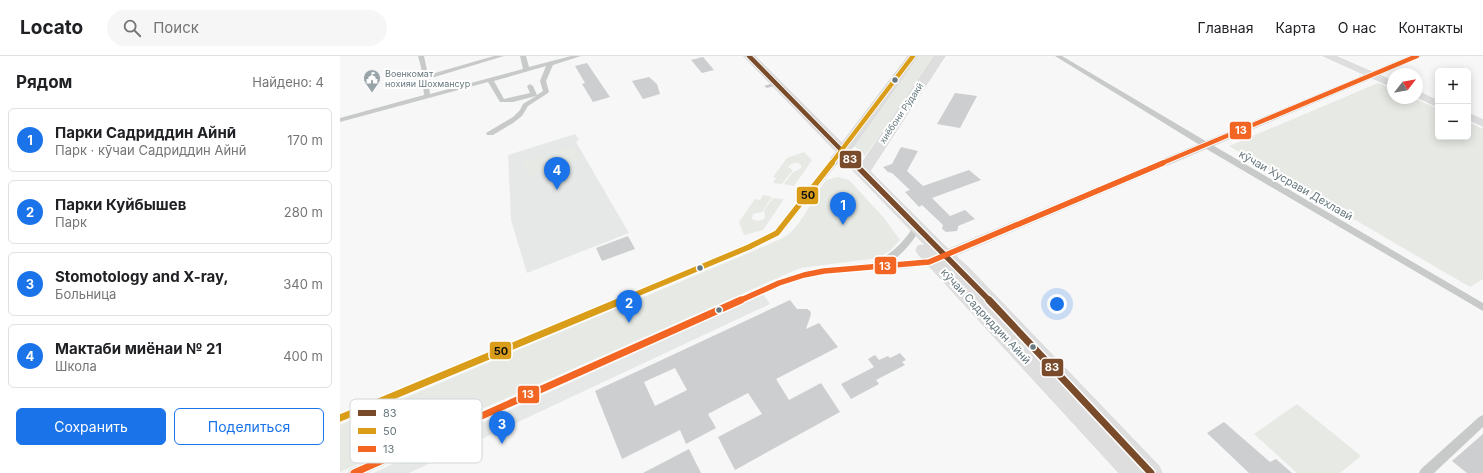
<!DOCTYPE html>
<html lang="ru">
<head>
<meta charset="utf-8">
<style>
  :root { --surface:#fff; --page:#f6f6f6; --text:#202124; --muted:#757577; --line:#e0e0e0; --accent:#1a73e8 }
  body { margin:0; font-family:Inter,sans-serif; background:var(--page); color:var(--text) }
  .controls { position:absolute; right:12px; top:12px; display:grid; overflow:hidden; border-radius:6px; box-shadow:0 2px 10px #0003 }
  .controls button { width:36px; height:36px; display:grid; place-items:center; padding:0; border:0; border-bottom:1px solid var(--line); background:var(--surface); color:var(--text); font:20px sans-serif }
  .compass { position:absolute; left:1047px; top:12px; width:36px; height:36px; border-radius:50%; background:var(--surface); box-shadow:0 2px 10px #0003; rotate:59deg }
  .you { position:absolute; left:717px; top:248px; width:14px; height:14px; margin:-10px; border:3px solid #fff; border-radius:50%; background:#1a73e8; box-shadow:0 0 0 6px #1a73e833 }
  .badge { display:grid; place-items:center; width:26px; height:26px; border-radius:50%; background:var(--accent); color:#fff; font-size:13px; font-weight:700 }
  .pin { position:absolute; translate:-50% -33px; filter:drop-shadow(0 1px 2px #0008) }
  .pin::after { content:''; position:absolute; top:21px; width:14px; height:12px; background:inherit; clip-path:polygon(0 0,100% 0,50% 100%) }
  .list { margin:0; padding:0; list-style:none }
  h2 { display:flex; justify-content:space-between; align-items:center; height:52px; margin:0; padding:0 16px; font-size:17px }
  h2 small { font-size:13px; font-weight:400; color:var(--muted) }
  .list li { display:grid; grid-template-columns:26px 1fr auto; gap:12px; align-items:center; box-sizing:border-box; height:64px; margin:0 8px 8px; padding:0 8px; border:1px solid var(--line); border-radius:6px }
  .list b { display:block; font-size:15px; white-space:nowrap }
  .list p { margin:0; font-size:13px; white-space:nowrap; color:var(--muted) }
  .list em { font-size:13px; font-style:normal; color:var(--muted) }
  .actions { display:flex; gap:8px; padding:12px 16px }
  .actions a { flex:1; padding:9px 0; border:1px solid var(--accent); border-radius:6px; text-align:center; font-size:14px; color:var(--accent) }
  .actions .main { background:var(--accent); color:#fff }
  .icon { flex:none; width:22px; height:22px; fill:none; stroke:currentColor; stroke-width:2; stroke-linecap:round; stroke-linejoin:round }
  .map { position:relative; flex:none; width:1143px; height:417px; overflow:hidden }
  header { display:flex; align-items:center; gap:24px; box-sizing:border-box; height:56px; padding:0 20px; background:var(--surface); border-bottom:1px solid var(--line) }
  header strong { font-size:19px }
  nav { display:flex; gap:22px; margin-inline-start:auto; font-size:14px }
  .search { width:280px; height:36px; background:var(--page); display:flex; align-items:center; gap:10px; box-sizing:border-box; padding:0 14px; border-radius:22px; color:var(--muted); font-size:15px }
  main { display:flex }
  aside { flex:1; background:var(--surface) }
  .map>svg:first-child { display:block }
  .built { fill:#e6e8e7 }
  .green { fill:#e6e9e4 }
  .building { fill:#cccecf; fill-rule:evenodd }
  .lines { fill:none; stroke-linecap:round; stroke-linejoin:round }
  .secondary-casing { stroke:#d3d4d5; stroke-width:1 }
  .highway-casing { stroke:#d3d4d4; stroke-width:1 }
  .street { fill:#c8caca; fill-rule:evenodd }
  .secondary { fill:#dedede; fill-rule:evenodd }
  .highway { fill:#dedede; fill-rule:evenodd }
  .bus-1-far2-casing { stroke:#fff; stroke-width:6 }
  .bus-1-far1-casing { stroke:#fff; stroke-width:8 }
  .bus-1-casing { stroke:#fff; stroke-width:10 }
  .bus-2-far2-casing { stroke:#fff; stroke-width:6 }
  .bus-2-far1-casing { stroke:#fff; stroke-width:8 }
  .bus-2-casing { stroke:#fff; stroke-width:10 }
  .bus-3-far2-casing { stroke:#fff; stroke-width:6 }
  .bus-3-far1-casing { stroke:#fff; stroke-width:8 }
  .bus-3-casing { stroke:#fff; stroke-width:10 }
  .bus-1-far2 { stroke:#7a4b2a; stroke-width:4.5 }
  .bus-1-far1 { stroke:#7a4b2a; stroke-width:5.5 }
  .bus-1 { stroke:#7a4b2a; stroke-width:7 }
  .bus-2-far2 { stroke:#da9d19; stroke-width:4.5 }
  .bus-2-far1 { stroke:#da9d19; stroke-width:5.5 }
  .bus-2 { stroke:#da9d19; stroke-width:7 }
  .bus-3-far2 { stroke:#f26522; stroke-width:4.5 }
  .bus-3-far1 { stroke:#f26522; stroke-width:5.5 }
  .bus-3 { stroke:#f26522; stroke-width:7 }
  .bus-dot { fill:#66787e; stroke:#fff; stroke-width:1.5 }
  .labels { text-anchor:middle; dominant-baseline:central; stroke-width:4; stroke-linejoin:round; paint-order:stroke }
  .far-poi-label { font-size:9px; fill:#66787e; stroke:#fff; text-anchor:start }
  .far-street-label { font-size:9px; fill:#66787e; stroke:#fff }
  .street-label { font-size:11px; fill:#66787e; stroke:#fff }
  .key { fill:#fff; stroke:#d1d6d8; stroke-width:1 }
  .key-label { font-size:11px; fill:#66787e }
  .line-badge { stroke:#fff; stroke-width:1.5 }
  .badge-label { font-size:11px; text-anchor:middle; font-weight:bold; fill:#fff }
  .pale-badge-label { font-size:11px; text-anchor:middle; font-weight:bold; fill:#111 }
</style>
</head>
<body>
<header>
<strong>Locato</strong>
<div class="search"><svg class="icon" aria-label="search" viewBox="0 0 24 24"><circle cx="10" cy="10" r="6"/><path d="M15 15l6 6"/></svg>Поиск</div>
<nav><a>Главная</a><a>Карта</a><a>О нас</a><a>Контакты</a></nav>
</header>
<main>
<aside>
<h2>Рядом<small>Найдено: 4</small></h2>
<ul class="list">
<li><span class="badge">1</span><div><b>Парки Садриддин Айнӣ</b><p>Парк · кӯчаи Садриддин Айнӣ</p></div><em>170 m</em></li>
<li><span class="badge">2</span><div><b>Парки Куйбышев</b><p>Парк</p></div><em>280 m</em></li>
<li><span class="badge">3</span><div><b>Stomotology and X-ray,</b><p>Больница</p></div><em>340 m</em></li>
<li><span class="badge">4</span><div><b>Мактаби миёнаи № 21</b><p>Школа</p></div><em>400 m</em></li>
</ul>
<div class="actions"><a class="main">Сохранить</a><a>Поделиться</a></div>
</aside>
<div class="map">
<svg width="1143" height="417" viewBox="0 0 1143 417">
  <rect width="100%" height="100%" fill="#f7f7f7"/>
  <!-- built -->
  <path class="built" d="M235 78 239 84 236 86 289 177 187 217 171 164 168 99Z
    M423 238 430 248 69 417H33Z"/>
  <!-- green -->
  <path class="green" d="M579 0H597L525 100 512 88Z
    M1038 27 1053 33V42H1073L1098 53V81H1128V66L1143 73V223L1130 231 889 90Z
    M233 90 241 103 188 120 182 106Z
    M464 96 472 104 454 130 444 128 452 117 461 112V109C457 105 452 107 448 111L453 114 442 128 433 127 436 122 433 121 447 102Z
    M498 121 509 124 544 162 560 184 551 194 538 202 460 212 0 416V369L418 193C428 188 442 184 451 176 466 161 473 141 486 124Z
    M423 139 432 141 422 156 413 158 412 163C417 166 421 165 425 162L424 154 433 142 444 143 423 174 404 179 399 166 415 143 420 144Z
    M957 348 1021 400 1000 417H957L914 378Z"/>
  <!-- building -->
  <path class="building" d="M363 1 374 14 362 17 351 4Z
    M247 7 270 41 253 46 242 28 245 27 235 10Z
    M309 21 317 28 320 38 303 43 292 25Z
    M615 37 637 40 620 72 597 68Z
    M561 91 578 95 567 115 583 130 629 114 641 124 592 142 610 160 625 154 635 163 618 170V172L617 175 606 176 602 173 603 169 582 149 579 151 565 136 570 134 552 117 548 116 543 111 552 108Z
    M288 180 295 193 262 205 256 192Z
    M450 244 457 253H467L470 255 471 258 466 273 479 267 498 291 436 323 449 344 481 327 500 356 395 414 378 381 422 358 408 337 368 358 376 372 346 388 340 374 282 403 255 335ZM335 312 347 334 315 350 304 326Z
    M560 297 566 304 562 306 565 309 536 324 539 328 511 343 501 328 534 311 528 303 535 299 539 304 548 300 550 302Z
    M884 366 930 406 936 403 952 417H909L867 377Z
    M1143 378V417H1127L1112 405Z
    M349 393 361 417H303L324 406Z"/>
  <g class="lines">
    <!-- secondary casing -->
    <g class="secondary-casing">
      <path id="secondary" d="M984 0H995L1032 16 1070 0H1081L1039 19 1053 25V31L1032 22 600 206H592L590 203 592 200 1025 19Z
        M1077 35 1098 45V51L1077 41Z
        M1128 57 1143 64V70L1128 63Z"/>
    </g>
    <!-- highway casing -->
    <g class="highway-casing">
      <path id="highway" d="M404 0H415L502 87 568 0H578L510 95 522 107 595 0H605L530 115 610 195 627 210 819 410 822 417H779L578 198 576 194 578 190 585 189 503 104 497 107 492 106 490 103 496 96Z"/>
    </g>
    <!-- street -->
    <path class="street" d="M78 0H84L88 19 154 0H164L88 23 90 38 183 13 180 0H186L189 11 231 0H241L213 9 206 25 209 36 208 37 188 50 182 60 173 67 153 79H147L146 77 173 61 180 54 183 48 196 40 173 46H160L148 26 0 66V62L84 39 81 11ZM206 10 200 25 203 35 197 39 193 30 190 28 187 30 190 37 164 43 154 25Z
      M715 0H722L869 87 1143 247V255L863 91Z
      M436 26 438 27V29L427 32 424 30Z
      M494 101H497L501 103 440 179 415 192 0 367V357L409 188 434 175Z
      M577 169 581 172C572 186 563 199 548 207L570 206 593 201 597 204 596 206C571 215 546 212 520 214 494 215 468 221 442 229L27 417H8L10 413 436 225 484 212 532 207C551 199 563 187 574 170Z
      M1143 359V371L1094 417H1079L1081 413 1139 361Z"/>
    <!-- secondary -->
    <use href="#secondary" class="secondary"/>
    <!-- highway -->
    <use href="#highway" class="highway"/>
    <!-- bus-1-far2 casing -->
    <g class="bus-1-far2-casing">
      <path id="bus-1-far2" d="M409 0 515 108"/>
    </g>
    <!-- bus-1-far1 casing -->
    <g class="bus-1-far1-casing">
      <path id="bus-1-far1" d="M514 107 650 245"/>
    </g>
    <!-- bus-1 casing -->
    <g class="bus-1-casing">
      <path id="bus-1" d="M649 244 811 417"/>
    </g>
    <!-- bus-2-far2 casing -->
    <g class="bus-2-far2-casing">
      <path id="bus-2-far2" d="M491 108 573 0"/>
    </g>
    <!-- bus-2-far1 casing -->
    <g class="bus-2-far1-casing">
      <path id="bus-2-far1" d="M280 245 409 191 437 177 492 107"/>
    </g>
    <!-- bus-2 casing -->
    <g class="bus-2-casing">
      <path id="bus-2" d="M0 362 283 244"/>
    </g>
    <!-- bus-3-far2 casing -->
    <g class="bus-3-far2-casing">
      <path id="bus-3-far2" d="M820 108 1077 0"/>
    </g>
    <!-- bus-3-far1 casing -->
    <g class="bus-3-far1-casing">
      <path id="bus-3-far1" d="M399 245 439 227 464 219 484 215 589 206 823 107"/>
    </g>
    <!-- bus-3 casing -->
    <g class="bus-3-casing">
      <path id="bus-3" d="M14 417 401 244"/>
    </g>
    <!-- bus-1-far2 -->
    <use href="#bus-1-far2" class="bus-1-far2"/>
    <!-- bus-1-far1 -->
    <use href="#bus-1-far1" class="bus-1-far1"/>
    <!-- bus-1 -->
    <use href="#bus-1" class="bus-1"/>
    <!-- bus-2-far2 -->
    <use href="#bus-2-far2" class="bus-2-far2"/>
    <!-- bus-2-far1 -->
    <use href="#bus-2-far1" class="bus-2-far1"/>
    <!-- bus-2 -->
    <use href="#bus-2" class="bus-2"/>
    <!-- bus-3-far2 -->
    <use href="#bus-3-far2" class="bus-3-far2"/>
    <!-- bus-3-far1 -->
    <use href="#bus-3-far1" class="bus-3-far1"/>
    <!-- bus-3 -->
    <use href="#bus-3" class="bus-3"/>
  </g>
  <!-- icons -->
  <defs>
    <g id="civic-pin" transform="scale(0.9)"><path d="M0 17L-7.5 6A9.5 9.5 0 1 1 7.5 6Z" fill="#99a4a8" stroke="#fff"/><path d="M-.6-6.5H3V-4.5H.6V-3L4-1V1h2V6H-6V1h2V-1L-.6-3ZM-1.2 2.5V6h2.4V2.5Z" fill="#fff"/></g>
  </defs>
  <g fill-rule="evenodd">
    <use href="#civic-pin" x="32" y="22"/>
  </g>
  <!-- markers -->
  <g class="bus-dot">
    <circle cx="555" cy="24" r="3.5"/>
    <circle cx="360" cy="212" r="3.5"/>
    <circle cx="379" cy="254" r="3.5"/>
    <circle cx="693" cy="291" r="3.5"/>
  </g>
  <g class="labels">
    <!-- far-poi labels -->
    <g class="far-poi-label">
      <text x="45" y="17">Военкомат<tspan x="45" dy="10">нохияи Шохмансур</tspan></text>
    </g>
    <!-- far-street labels -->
    <g class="far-street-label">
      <text transform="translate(561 57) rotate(-56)">хиёбони Рӯдакӣ</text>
    </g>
    <!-- street labels -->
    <g class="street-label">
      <text transform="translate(956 129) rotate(30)">кӯчаи Хусрави Дехлавӣ</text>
      <text transform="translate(646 260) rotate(47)">кӯчаи Садриддин Айнӣ</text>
    </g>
  </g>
  <!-- legend -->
  <rect x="10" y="343" width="132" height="64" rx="6" class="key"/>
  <rect x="18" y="354" width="18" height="6" fill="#7a4b2a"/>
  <rect x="18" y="372" width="18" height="6" fill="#da9d19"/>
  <rect x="18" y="390" width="18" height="6" fill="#f26522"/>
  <g class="key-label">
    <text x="43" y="361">83</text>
    <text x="43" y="379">50</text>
    <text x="43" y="397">13</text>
  </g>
  <g class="line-badge">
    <rect x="889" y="65" width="23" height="19" rx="4" fill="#f26522"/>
    <rect x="499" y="94" width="23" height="19" rx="4" fill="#7a4b2a"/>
    <rect x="456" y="130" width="23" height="19" rx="4" fill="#da9d19"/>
    <rect x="534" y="200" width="23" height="19" rx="4" fill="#f26522"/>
    <rect x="149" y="285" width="23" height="19" rx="4" fill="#da9d19"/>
    <rect x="701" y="302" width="23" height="19" rx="4" fill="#7a4b2a"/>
    <rect x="177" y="329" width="23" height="19" rx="4" fill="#f26522"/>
  </g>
  <g class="badge-label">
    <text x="901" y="78">13</text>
    <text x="510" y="107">83</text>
    <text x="545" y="214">13</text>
    <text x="712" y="315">83</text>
    <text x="188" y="342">13</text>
  </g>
  <g class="pale-badge-label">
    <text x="468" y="143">50</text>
    <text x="161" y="299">50</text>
  </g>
</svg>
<div class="controls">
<button>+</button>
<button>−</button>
</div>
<svg class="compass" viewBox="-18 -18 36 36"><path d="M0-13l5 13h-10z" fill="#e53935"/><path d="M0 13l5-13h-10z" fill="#757577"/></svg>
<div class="you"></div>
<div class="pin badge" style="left:503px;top:169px">1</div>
<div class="pin badge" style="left:289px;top:267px">2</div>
<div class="pin badge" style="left:162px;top:388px">3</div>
<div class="pin badge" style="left:217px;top:134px">4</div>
</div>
</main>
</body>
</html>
